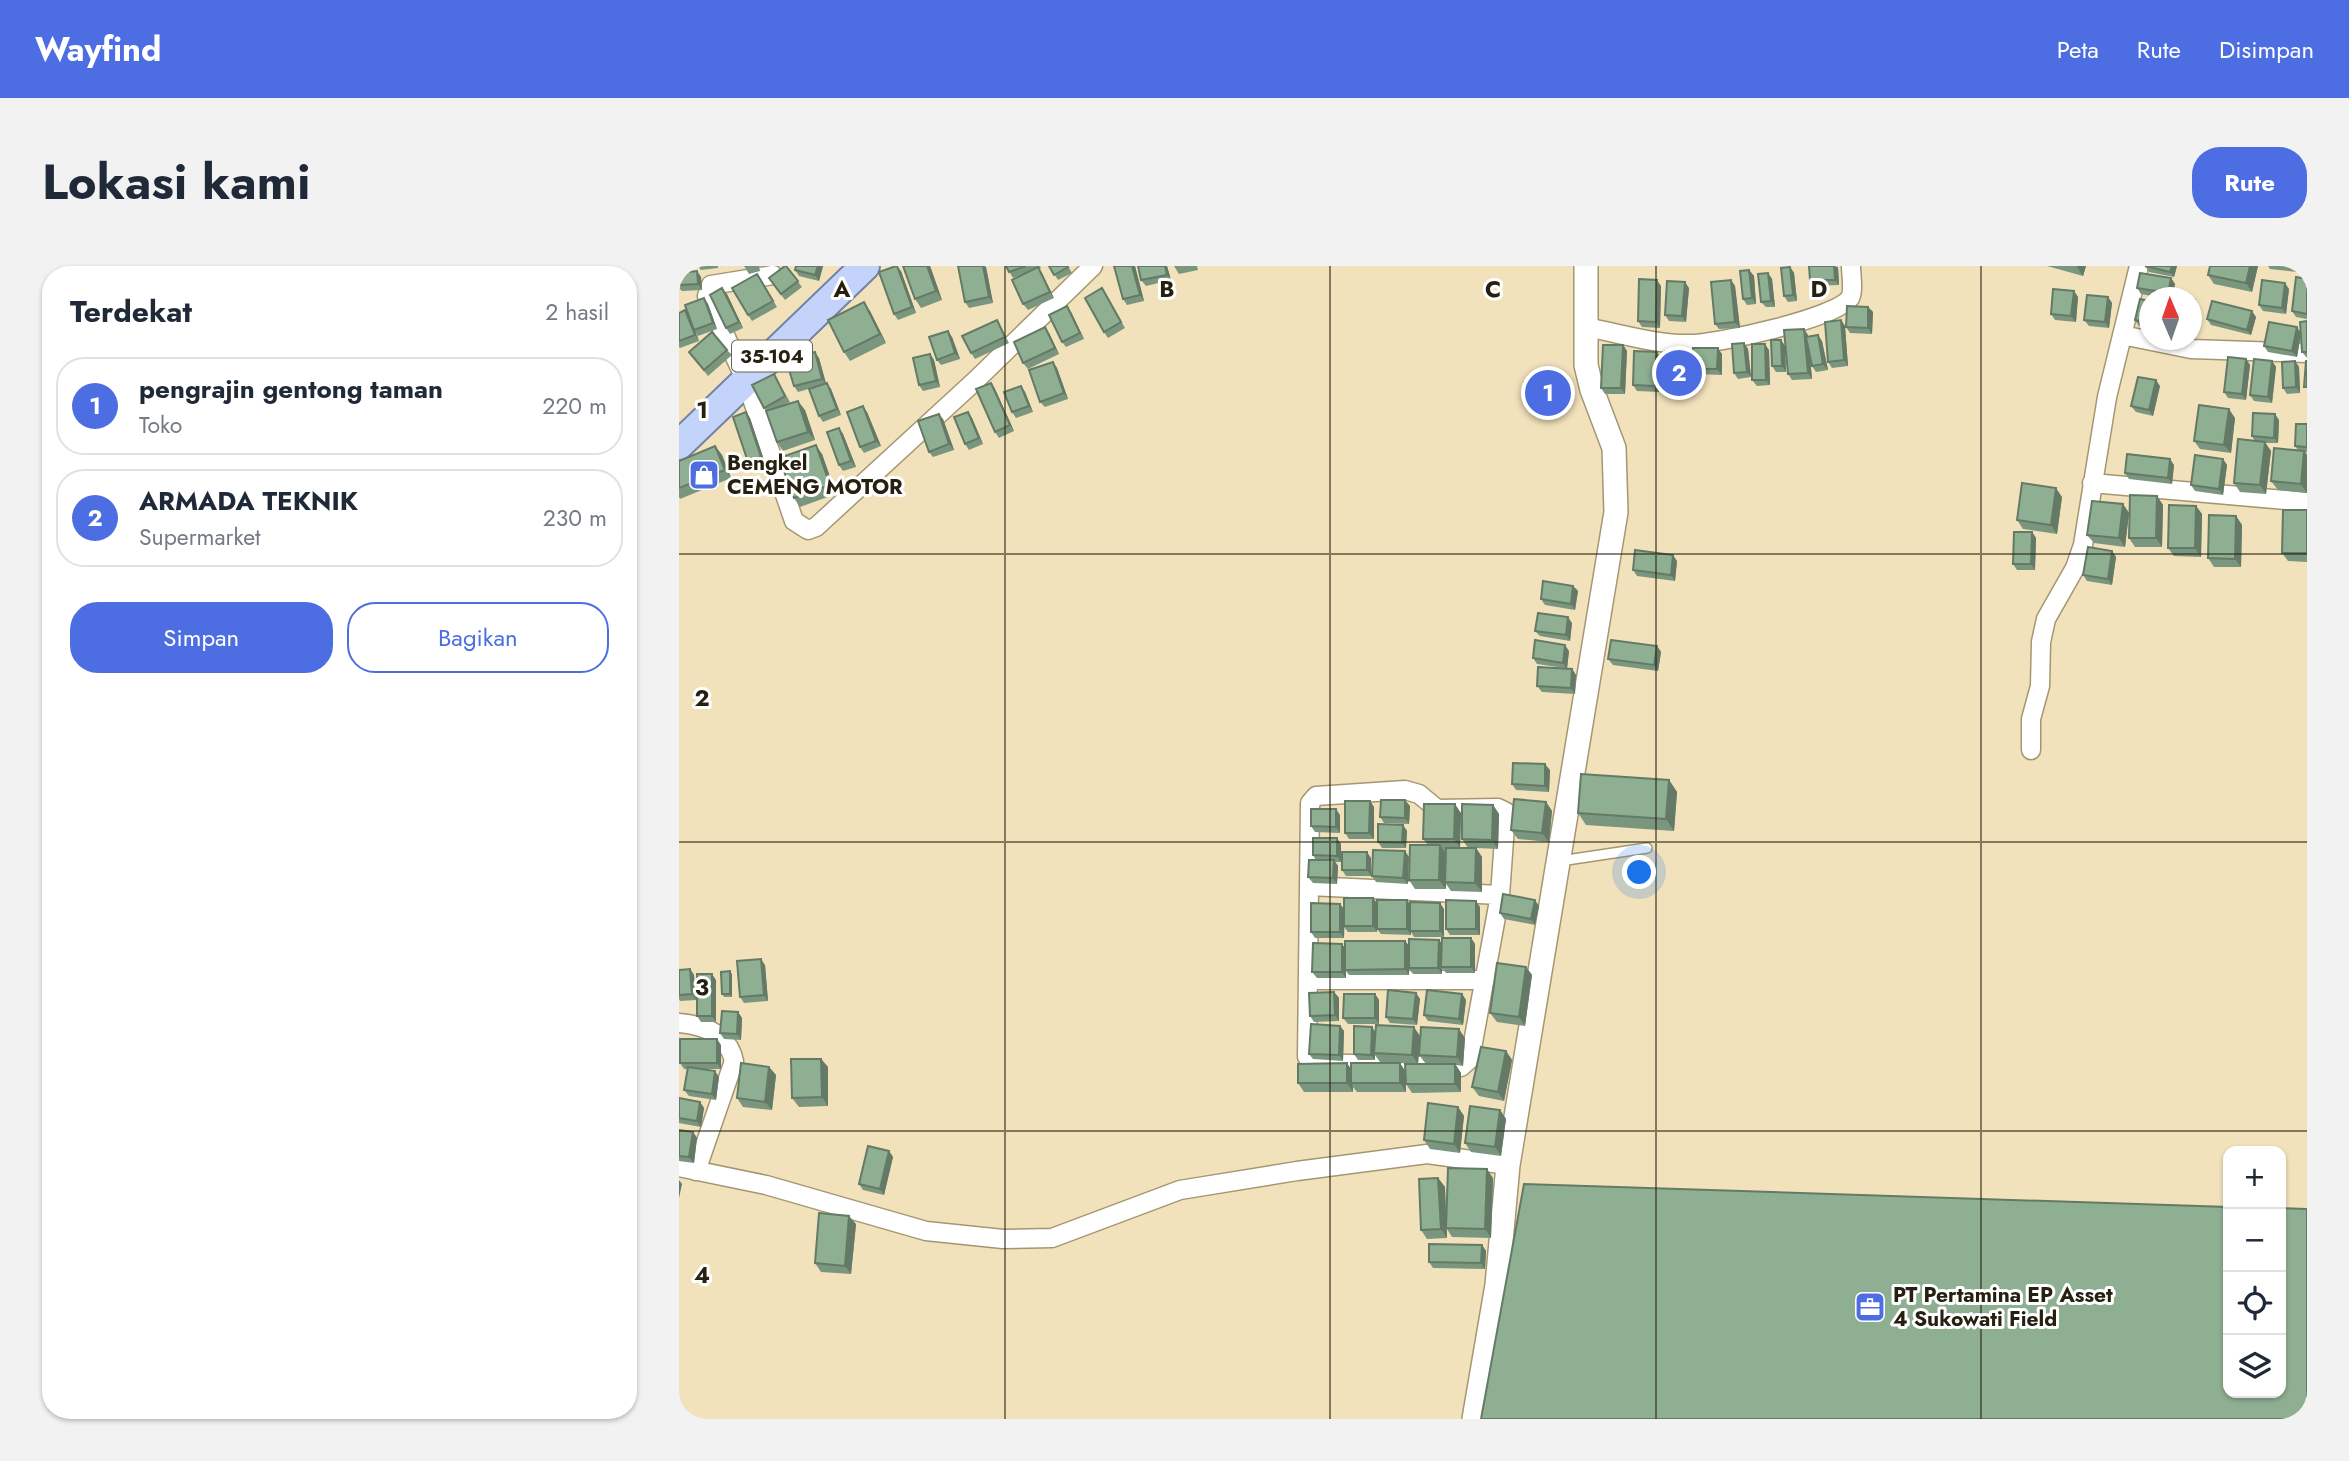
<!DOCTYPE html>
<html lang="id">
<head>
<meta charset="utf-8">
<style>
  :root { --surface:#fff; --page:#f2f2f3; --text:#1f2937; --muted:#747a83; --line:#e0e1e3; --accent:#4c6ee2 }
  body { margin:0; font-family:Jost,sans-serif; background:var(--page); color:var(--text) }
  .controls { position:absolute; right:21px; bottom:21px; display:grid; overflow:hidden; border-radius:14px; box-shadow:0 2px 5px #0004 }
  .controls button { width:63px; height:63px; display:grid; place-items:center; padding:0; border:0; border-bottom:2px solid var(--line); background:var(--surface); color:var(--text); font:35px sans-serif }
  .compass { position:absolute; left:1460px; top:21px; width:63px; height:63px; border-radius:50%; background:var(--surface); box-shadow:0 2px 5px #0004; rotate:358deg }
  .you { position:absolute; left:961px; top:607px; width:24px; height:24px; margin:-18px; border:5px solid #fff; border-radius:50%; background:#1a73e8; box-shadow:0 0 0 10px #1a73e833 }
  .badge { display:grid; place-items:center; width:46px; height:46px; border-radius:50%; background:var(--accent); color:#fff; font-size:23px; font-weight:700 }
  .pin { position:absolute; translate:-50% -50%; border:4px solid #fff; box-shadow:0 2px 7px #0006 }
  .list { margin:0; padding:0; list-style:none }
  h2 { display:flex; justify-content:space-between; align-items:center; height:91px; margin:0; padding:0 28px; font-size:30px }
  h2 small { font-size:23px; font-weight:400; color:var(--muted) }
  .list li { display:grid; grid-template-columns:46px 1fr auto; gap:21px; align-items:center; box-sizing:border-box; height:98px; margin:0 14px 14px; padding:0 14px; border:2px solid var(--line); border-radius:28px }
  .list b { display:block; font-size:26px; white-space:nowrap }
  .list p { margin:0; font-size:23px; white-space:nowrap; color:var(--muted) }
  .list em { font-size:23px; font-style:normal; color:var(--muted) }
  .actions { display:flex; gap:14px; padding:21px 28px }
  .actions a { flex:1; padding:16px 0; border:2px solid var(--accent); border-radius:28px; text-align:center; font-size:24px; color:var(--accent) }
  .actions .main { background:var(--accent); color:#fff }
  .icon { flex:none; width:38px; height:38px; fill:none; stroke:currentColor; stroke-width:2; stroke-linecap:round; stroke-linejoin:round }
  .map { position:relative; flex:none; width:1628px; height:1153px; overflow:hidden; border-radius:28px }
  header { display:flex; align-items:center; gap:42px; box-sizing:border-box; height:98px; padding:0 35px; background:var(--accent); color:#fff }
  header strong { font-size:33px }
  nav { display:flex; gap:38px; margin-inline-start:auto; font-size:24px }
  .intro { display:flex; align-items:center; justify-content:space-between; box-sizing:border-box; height:168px; padding:0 42px }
  h1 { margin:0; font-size:49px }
  .button { padding:18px 32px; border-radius:28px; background:var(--accent); color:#fff; font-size:24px; font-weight:700 }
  main { display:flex; gap:42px; padding:0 42px }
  aside { flex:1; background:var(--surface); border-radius:28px; box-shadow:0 2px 5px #0004 }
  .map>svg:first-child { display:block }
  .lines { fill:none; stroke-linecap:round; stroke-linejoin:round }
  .service-casing { stroke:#a59672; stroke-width:12 }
  .minor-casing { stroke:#a59672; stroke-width:21 }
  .tertiary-casing { stroke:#a59672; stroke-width:26 }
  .primary-casing { stroke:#7381a6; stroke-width:32 }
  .service { stroke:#fff; stroke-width:9 }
  .minor { stroke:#fff; stroke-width:18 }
  .tertiary { stroke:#fff; stroke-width:23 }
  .primary { stroke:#c4d3fa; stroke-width:28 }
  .wall { fill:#7b967e }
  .shaded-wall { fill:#647a66 }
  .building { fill:#8faf92; stroke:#647a66; stroke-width:2 }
  .grid { fill:none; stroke:#262011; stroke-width:2; stroke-opacity:0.55 }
  .labels { text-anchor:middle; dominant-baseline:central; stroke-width:6; stroke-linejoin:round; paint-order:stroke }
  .shield { fill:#fff; stroke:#676358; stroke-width:2 }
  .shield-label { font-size:19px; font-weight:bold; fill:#262011 }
  .poi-label { font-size:21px; font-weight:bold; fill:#262011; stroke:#fff; text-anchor:start }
  .grid-label { font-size:23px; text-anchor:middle; font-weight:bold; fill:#262011; stroke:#fff; stroke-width:6; stroke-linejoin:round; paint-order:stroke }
</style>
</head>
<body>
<header>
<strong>Wayfind</strong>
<nav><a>Peta</a><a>Rute</a><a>Disimpan</a></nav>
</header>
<div class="intro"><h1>Lokasi kami</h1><a class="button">Rute</a></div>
<main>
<aside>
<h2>Terdekat<small>2 hasil</small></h2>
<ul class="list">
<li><span class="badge">1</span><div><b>pengrajin gentong taman</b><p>Toko</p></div><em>220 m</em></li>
<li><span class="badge">2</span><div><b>ARMADA TEKNIK</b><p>Supermarket</p></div><em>230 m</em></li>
</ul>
<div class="actions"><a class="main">Simpan</a><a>Bagikan</a></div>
</aside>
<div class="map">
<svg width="1628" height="1153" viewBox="0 0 1628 1153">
  <rect width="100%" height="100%" fill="#f2e2bc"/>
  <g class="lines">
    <!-- service casing -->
    <g class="service-casing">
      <path id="service" d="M881 595 968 582"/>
    </g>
    <!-- minor casing -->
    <g class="minor-casing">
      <path id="minor" d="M94 9 32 19 28 30 67 115 115 255 129 264 137 261 297 114 414 0
        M906 61C940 67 977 79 1012 78 1038 78 1158 52 1171 32 1175 25 1172 8 1172 0
        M1443 69 1512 83 1628 87
        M1413 217 1628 236
        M1352 484V453L1361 420 1362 376 1367 353 1396 302 1404 279 1428 131 1460 0
        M726 524 740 528 758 543 819 542 827 546 821 629 791 793 782 801 634 797 628 791 631 537 637 530Z
        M630 620 821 629
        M629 714H806
        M0 757C25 759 49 768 55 795L17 905
        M0 901 87 919 247 965 324 973 373 972 501 924 618 905 748 888 829 899"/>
    </g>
    <!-- tertiary casing -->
    <g class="tertiary-casing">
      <path id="tertiary" d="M795 1153 818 1019 829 899 937 246 935 182 913 124 907 99V0"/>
    </g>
    <!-- primary casing -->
    <g class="primary-casing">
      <path id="primary" d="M0 179 186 0"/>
    </g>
    <!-- service -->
    <use href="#service" class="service"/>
    <!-- minor -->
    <use href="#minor" class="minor"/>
    <!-- tertiary -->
    <use href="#tertiary" class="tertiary"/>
    <!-- primary -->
    <use href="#primary" class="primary"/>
  </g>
  <!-- wall -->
  <path class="wall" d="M19 0H39V2L22 4Z
    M65 0H80L81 5 70 8Z
    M107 0 123 21 106 34 90 12Z
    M117 0H144L140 15 120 10 116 4Z
    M224 0H251L263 34 242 42 236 33Z
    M327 0H361L362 2 360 3 375 32 349 44 344 38 345 8 334 12Z
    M370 0H389L393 7 379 14Z
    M456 0 465 35 448 39 444 33Z
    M488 0 492 14 467 20 462 14Z
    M495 0H518L519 4 500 8Z
    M1368 0H1407L1404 10Z
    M1466 0H1498L1495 11 1470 6Z
    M1579 0 1573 26 1535 18 1529 9Z
    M1589 0H1619L1618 6 1591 3Z
    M307 1 314 37 290 42 286 36Z
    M1111 1 1115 7 1118 35 1109 36 1105 30Z
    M1159 1 1160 19 1135 20 1131 14Z
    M1070 4 1075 10 1077 38 1068 39 1064 33Z
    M18 5 22 11 23 24 3 25 0 22V7Z
    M222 5 237 47 219 54 215 48Z
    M1089 7 1093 13 1096 41H1087L1082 36Z
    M1492 12 1496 18 1493 32H1484L1462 28 1458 22Z
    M82 13 98 41 73 55 69 49Z
    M1628 13V53L1617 51 1613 45Z
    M1052 14 1056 20 1061 62 1040 63 1036 58Z
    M982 20 981 62 963 61 959 55Z
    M1010 22 1007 56 990 55 986 49Z
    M1610 23 1607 48 1584 45 1580 39Z
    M1395 25 1399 31 1397 56 1376 54 1372 48Z
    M48 28 64 62 51 68 47 62Z
    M427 28 446 62 429 72 425 66Z
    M1429 31 1433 37 1430 62 1410 60 1405 54Z
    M25 32 29 38 38 63 19 70 16 65 20 75 1 82 0 81V47L6 44 10 49Z
    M1471 35V62L1460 60 1456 54Z
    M1189 41 1194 46 1193 68 1171 67 1167 61Z
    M191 45 207 77 171 95 165 86Z
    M392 46 405 73 387 81 383 76Z
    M1577 51 1572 69 1532 59 1528 53Z
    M318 54 330 77 296 93 292 87Z
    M1162 54 1166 60 1169 100 1153 102 1149 96Z
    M1628 55V92L1623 86 1622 69 1618 91 1589 86 1585 80 1622 66Z
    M1125 63 1129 71 1143 75 1149 104 1137 106 1133 100 1131 90 1133 113 1113 114 1109 108Z
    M370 67 380 88 349 103 344 97Z
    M273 71 281 93 262 99 258 94Z
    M1102 74 1106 80 1107 106H1097L1093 100Z
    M1065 77 1069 83 1072 111 1059 113 1055 107Z
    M944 79 948 85 946 128H926L922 122Z
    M48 84 53 89 29 110 10 86Z
    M1090 84 1091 119 1078 120 1073 114Z
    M1008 86 1012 92 1010 123 988 122 984 116Z
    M251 88 255 94 261 121 244 125 240 119Z
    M1043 88V109L1017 108 1013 103Z
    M140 92 147 117 152 123 162 149 144 156 140 150 133 122 119 126 115 120Z
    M982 92 980 126 958 125 954 119Z
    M1567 93 1571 99 1567 134 1549 132 1545 126Z
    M1593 95 1597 101 1593 137 1575 135 1571 129Z
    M1616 95 1620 101 1621 127 1608 128 1604 122Z
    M374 96 378 102 389 133 366 141 361 136Z
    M95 108 111 136 103 140 126 144 136 174 104 185 98 176 88 146 85 142Z
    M885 114 889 133 853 141 849 135Z
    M312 117 316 123 335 165 320 172 316 166Z
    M342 120 346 126 354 146 337 152 333 146Z
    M1481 120 1474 150 1457 146 1452 140Z
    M67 146 71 152 86 197 74 202 69 196Z
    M188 146 202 180 185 187 181 181Z
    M289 146 293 152 304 178 290 184 286 178Z
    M1556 152 1552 187 1521 183 1515 175Z
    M264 153 275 184 254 191 250 186Z
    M1600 154 1599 177H1586L1592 185 1587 228 1561 226 1555 217 1576 175 1573 170Z
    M1628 158V187L1626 186 1628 189V227L1599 224 1592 215 1619 184 1616 180Z
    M160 162 164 168 177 201 164 205 160 199Z
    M36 180 43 189 52 212 1 233 0 231V195Z
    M143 188 157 228 121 241 115 232Z
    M1544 193 1548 199 1544 229 1516 225 1512 219Z
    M1495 199 1493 218 1450 213 1446 207Z
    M1478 230 1484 239 1483 281H1456L1450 272Z
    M1383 231 1378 268 1344 263 1338 254Z
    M1444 238 1450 247 1446 281 1415 277 1408 269Z
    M1517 240 1523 248 1522 291 1495 290 1489 282Z
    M1628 244V296L1609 295 1603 287Z
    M1557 250 1563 259 1562 301H1535L1529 292Z
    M1353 266 1357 272 1356 304H1338L1334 298Z
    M1433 285 1437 291 1433 319 1408 315 1404 309Z
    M998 295 996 315 958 310 954 304Z
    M894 320 899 325 896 344 866 339 862 333Z
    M893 357 891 375 861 370 856 365Z
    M978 380 982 386 979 405 934 399 929 393Z
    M890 385 888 402 893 403 897 409 896 428 863 426 858 420 886 402 858 398 854 392Z
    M871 504 870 526 837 524 833 518Z
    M990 514 998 526 995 565 907 559 899 547Z
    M691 535 695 541V573H670L666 567Z
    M867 536 873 545 870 576 839 573 832 564Z
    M814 539 820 548 819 583 797 582 803 591V626L772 625 767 618V623H736L730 614 749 579 744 573 782 547 781 582H789L783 573Z
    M731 540 730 558 705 557 701 551Z
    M661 549V567L636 566 632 560Z
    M724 559 728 565 727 582H703L699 576Z
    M662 578V596H656L659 600 658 618 634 617 629 611 637 594 634 589Z
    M726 585 729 618 697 616 693 610Z
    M692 592V610H667L663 604Z
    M698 638 731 639 765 643V671H735L732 666V669L702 668 698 663V666H669L665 661V672H636L632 666 665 642Z
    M860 640 856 659 825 653 821 647Z
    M801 641V669H771L767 663Z
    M792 672 796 678V707H767L763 702V708H734L730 703V709H670L667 705V712H638L633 706 663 678 666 682 726 675 730 680 763 678Z
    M86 699 89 735 65 737 61 731Z
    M847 701 853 709 846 760 818 756 811 747Z
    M11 703 15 709 17 734 1 735 0 733V704Z
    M53 708V731H45L43 728Z
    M37 714V756H22L18 750Z
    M655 726 660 732V755L635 756 631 750Z
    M737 727 741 733 738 759 711 757 707 751Z
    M696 728 700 734V758H669L664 752Z
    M783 728 787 734 784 759 749 755 745 749Z
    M59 746 63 752 62 774 45 773 41 767Z
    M661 760 665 765 664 795 634 793 630 788Z
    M693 761 696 766 741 770 739 798 701 796 696 789V794H679L675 788Z
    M786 772 784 800 777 799 782 807V826L733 827 727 818V826H678L674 821V826H625L619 817 672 803 721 797 726 806 747 798 740 789Z
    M42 779V803H20L40 811 37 834 10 830 5 824 8 803H5L1 797Z
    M827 785 833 794 825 835 800 830 793 821Z
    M142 793 149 801V840L120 841 113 832Z
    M90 801 97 809 93 844 64 841 58 832Z
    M0 832 21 836 25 842 22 861 0 857Z
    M779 841 785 850 781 887 751 883 745 874Z
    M821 844 827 853 822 890 792 886 786 877Z
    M0 864 14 866 18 872 15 897 0 895Z
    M210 885 214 891 205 929 184 924 180 918Z
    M759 912 766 921 767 957 814 912 812 972 773 971 768 963V972L748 973 742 964Z
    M177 958 172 1008 142 1006 136 997Z
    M803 979 807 985 806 1003 754 1002 750 996Z"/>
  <!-- shaded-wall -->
  <path class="shaded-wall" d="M139 0H144L140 15 136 9Z
    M218 0 222 5 237 47 233 41Z
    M248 0H251L263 34 257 25Z
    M304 0H306L307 1 314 37 310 31Z
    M453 0H456L465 35 461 29Z
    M486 0H488L492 14 488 9Z
    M1155 0 1159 1 1160 19 1156 14Z
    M1398 0H1407L1404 10 1398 1Z
    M1493 0H1498L1495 11 1491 6Z
    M1571 0H1579L1573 26 1567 17Z
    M1614 0H1619L1618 6Z
    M359 1 363 7 375 32 371 26Z
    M1111 1 1115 7 1118 35 1114 29Z
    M1070 4 1075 10 1077 38 1073 32Z
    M18 5 22 11 23 24 19 18Z
    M1089 7 1093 13 1096 41 1092 35Z
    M1492 12 1496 18 1493 32H1492L1489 27Z
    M978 14 982 20 981 62 977 56Z
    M1052 14 1056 20 1061 62 1056 56Z
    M1006 16 1010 22 1007 56 1003 50Z
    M1606 17 1610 23 1607 48 1603 42Z
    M43 22 48 28 64 62 60 56Z
    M1395 25 1399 31 1397 56 1392 50Z
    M1429 31 1433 37 1430 62 1426 56Z
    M25 32 29 38 38 63 34 57Z
    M1516 34 1520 40 1513 71V47Z
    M185 36 191 45 207 77 201 68Z
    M388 40 392 46 405 73 401 67Z
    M1189 41 1194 46 1193 68 1189 62Z
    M6 44 11 50 20 75 16 69Z
    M1573 45 1577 51 1572 69 1568 64Z
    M1162 54 1166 60 1169 100 1165 94Z
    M366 61 370 67 380 88 376 82Z
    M1618 61 1622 67 1618 91 1613 85Z
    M1125 63 1129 69 1133 113 1129 107Z
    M269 65 273 71 281 93 276 87Z
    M1139 69 1143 75 1149 104 1144 98Z
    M1102 74 1106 80 1107 106 1103 100Z
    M1065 77 1069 83 1072 111 1068 106Z
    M1086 78 1090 84 1091 119 1087 114Z
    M944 79 948 85 946 128 942 122Z
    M1039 82 1043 88V109L1038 103Z
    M136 86 140 92 147 118 143 113Z
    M978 86 982 92 980 126 976 120Z
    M1008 86 1012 92 1010 123 1006 117Z
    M251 88 255 94 261 121 257 115Z
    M1567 93 1571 99 1567 134 1563 128Z
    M1593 95 1597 101 1593 137 1589 131Z
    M1616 95 1620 101 1621 127 1617 121Z
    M374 96 378 102 389 133 385 127Z
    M880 108 885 114 889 133 885 127Z
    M1477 114 1481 120 1474 150 1470 144Z
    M148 117 152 123 162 149 158 143Z
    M312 117 316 123 335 165 331 159Z
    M342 120 346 126 354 146 350 140Z
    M119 135 126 144 136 174 129 166Z
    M184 140 188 146 202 180 197 175Z
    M1550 143 1556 152 1552 187 1545 179Z
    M67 146 71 152 86 197 82 191Z
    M289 146 293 152 304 178 300 172Z
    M260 148 264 153 275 184 270 178Z
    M1596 148 1600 154 1599 177 1595 172Z
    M160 162 164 168 177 201 172 195Z
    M1586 176 1592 185 1587 228 1581 219Z
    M137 179 143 188 157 228 151 219Z
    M36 180 43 189 52 212 46 204Z
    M1625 185 1628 189V221H1626L1628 223V227L1622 218Z
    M1491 193 1495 199 1493 218 1489 212Z
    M1544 193 1548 199 1544 229 1540 223Z
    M1377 222 1383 231 1378 268 1372 259Z
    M1478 230 1484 239 1483 281 1477 272Z
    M1444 238 1450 247 1446 281 1440 272Z
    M1517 240 1523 248 1522 291 1516 282Z
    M1557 250 1563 259 1562 301 1556 293Z
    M1353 266 1357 272 1356 304 1352 298Z
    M1433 285 1437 291 1433 319 1429 313Z
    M994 289 998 295 996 315 992 309Z
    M894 320 899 325 896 344 892 338Z
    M889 351 893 357 891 375 887 369Z
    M886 379 890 385 888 403 884 397Z
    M978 380 982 386 979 405 975 399Z
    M893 403 897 409 896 428 892 422Z
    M866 498 871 504 870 526 866 520Z
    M990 514 998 526 995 565 987 553Z
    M726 534 731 540 730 558 726 552Z
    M691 535 695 541V573L690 567Z
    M867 536 873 545 870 576 863 567Z
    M776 538 782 547 781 582 775 573Z
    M814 539 820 548 819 583 813 574Z
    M657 543 661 549V567L657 561Z
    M724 559 728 565 727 582 723 577Z
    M658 572 662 578V596L658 590Z
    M761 579 767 588V623L760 614Z
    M797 582 803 591V626L796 617Z
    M726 585 730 591 729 618 724 612Z
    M688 586 692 592V610L688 604Z
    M655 594 659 600 658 618 654 612Z
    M694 632 699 638 698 666 694 660Z
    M728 634 732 640V669L728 663Z
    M856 634 860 640 856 659 852 653Z
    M797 635 801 641V669L797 663Z
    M761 637 765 643V671L761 665Z
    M661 638 666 644 665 672 661 666Z
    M792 672 796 678V707L792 701Z
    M760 674 764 679 763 708 759 702Z
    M726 675 731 681 730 709 726 703Z
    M663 678 667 684 666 704 667 705V712L663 706Z
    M82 693 86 699 89 735 85 729Z
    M847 701 853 709 846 760 840 751Z
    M11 703 15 709 17 734 13 728Z
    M51 705 53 708V731L51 728Z
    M33 708 37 714V756L33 750Z
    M655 726 660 732V755L656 749Z
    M737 727 741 733 738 759 734 753Z
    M696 728 700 734V758L696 752Z
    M783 728 787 734 784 759 780 753Z
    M59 746 63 752 62 774 58 768Z
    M661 760 665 765 664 795 660 789Z
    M693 761 697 767 695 787 696 789V794L692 789Z
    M735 761 741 770 739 798 733 789Z
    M780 763 786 772 784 800 778 791Z
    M38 773 42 779V803L38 797Z
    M827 785 833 794 825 835 819 826Z
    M142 793 149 801V840L143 831Z
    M668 797 674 806 672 817 674 821V826L668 817Z
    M721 797 727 806V826L721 817Z
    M776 798 782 807V826L776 818Z
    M90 801 97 809 93 844 86 836Z
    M36 805 40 811 37 834 33 828Z
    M21 836 25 842 22 861 18 855Z
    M779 841 785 850 781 887 775 878Z
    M821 844 827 853 822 890 816 881Z
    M14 866 18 872 15 897 10 891Z
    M210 885 214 891 205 929 201 923Z
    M808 903 814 912 812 972 806 963Z
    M759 912 766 921 768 972 762 963Z
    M0 914 3 918 0 932Z
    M170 950 177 958 172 1008 166 1000Z
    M803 979 807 985 806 1003 802 997Z"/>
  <!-- building -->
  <path class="building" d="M106 0H107L119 15 102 28 90 12Z
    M117 0H139L136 9 116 4Z
    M217 0H218L233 41 215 48 200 6Z
    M224 0H248L257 25 236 33Z
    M279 0H304L310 31 286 36Z
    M327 0H347L330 6Z
    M370 0H388L389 1 375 9Z
    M435 0H453L461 29 444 33Z
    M459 0H486L488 9 462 14Z
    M1130 0H1155L1156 14H1131Z
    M1466 0H1493L1491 6Z
    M1531 0H1571L1567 17 1529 9Z
    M359 1 371 26 344 38 333 14Z
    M1111 1 1114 29 1105 30 1102 2Z
    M1070 4 1073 32 1064 33 1061 5Z
    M18 5 19 18 0 19V7Z
    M1089 7 1092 35 1082 36 1079 8Z
    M1461 7 1492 12 1489 27 1458 22Z
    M78 8 94 35 69 49 53 22Z
    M1617 11 1628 13V48L1613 45Z
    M960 13 978 14 977 56 959 55Z
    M1052 14 1056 56 1036 58 1032 16Z
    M1583 14 1606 17 1603 42 1580 39Z
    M988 15 1006 16 1003 50 986 49Z
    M43 22 60 56 47 62 31 29Z
    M423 22 442 56 425 66 406 32Z
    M1374 23 1395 25 1392 50 1372 48Z
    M1408 29 1429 31 1426 56 1405 54Z
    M25 32 34 57 15 64 6 39Z
    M1461 33 1471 35V57L1456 54Z
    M1513 33 1516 34 1513 47Z
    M1533 35 1573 45 1568 64 1528 53Z
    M185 36 201 68 165 86 149 54Z
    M388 40 401 67 383 76 370 49Z
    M1168 40 1189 41V62L1167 61Z
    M6 44 16 69 0 75V47Z
    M318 54 326 71 292 87 283 70Z
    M1162 54 1165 94 1149 96 1146 56Z
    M1628 55V86H1623L1621 56Z
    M1590 56 1618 61 1613 85 1585 80Z
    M366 61 376 82 344 97 335 76Z
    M1125 63 1129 107 1109 108 1105 64Z
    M269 65 276 87 258 94 250 71Z
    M33 66 48 84 25 104 10 86Z
    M1139 69 1144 98 1133 100 1127 71Z
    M1092 74H1102L1103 100H1093Z
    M1065 77 1068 106 1055 107 1053 78Z
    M1073 78H1086L1087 114H1073Z
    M924 79H944L942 122H922Z
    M1014 82H1039L1038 103H1013Z
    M955 85 978 86 976 120 954 119Z
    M986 85 1008 86 1006 117 984 116Z
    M136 86 143 113 115 120 107 94Z
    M251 88 257 115 240 119 234 92Z
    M1549 91 1567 93 1563 128 1545 126Z
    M1575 93 1593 95 1589 131 1571 129Z
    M1616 95 1617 121 1604 122 1603 96Z
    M1627 95H1628V121H1625Z
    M374 96 385 127 361 136 350 104Z
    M95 108 106 130 85 142 73 119Z
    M880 108 885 127 849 135 845 116Z
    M1459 111 1477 114 1470 144 1452 140Z
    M148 117 158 143 140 150 130 123Z
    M312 117 331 159 316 166 297 123Z
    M342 120 350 140 333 146 325 126Z
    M119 135 129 166 98 176 87 145Z
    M1520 139 1550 143 1545 179 1515 175Z
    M184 140 197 175 181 181 168 146Z
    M67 146 82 191 69 196 54 151Z
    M289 146 300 172 286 178 275 151Z
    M1574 147 1596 148 1595 172 1573 170Z
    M260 148 270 178 250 186 239 155Z
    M1617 158H1628V181L1616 180Z
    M160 162 172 195 160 199 148 166Z
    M1559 173 1586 176 1581 219 1555 217Z
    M137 179 151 219 115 232 100 192Z
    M36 180 46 204 0 222V195Z
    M1595 182 1625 185 1622 218 1592 215Z
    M1448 188 1491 193 1489 212 1446 207Z
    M1516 189 1544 193 1540 223 1512 219Z
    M1628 200V221H1626Z
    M1343 217 1377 222 1372 259 1338 254Z
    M1451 229 1478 230 1477 272H1450Z
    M1413 235 1444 238 1440 272 1408 269Z
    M1490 239 1517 240 1516 282H1489Z
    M1604 244H1628V287H1603Z
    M1530 249 1557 250 1556 293 1529 292Z
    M1335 266H1353L1352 298H1334Z
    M1409 281 1433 285 1429 313 1404 309Z
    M956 284 994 289 992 309 954 304Z
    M864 315 894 320 892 338 862 333Z
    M859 347 889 351 887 369 856 365Z
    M856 374 886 379 884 397 854 392Z
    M932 374 978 380 975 399 929 393Z
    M859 401 893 403 892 422 858 420Z
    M834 497 866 498V520L833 518Z
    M902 508 990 514 987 553 899 547Z
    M835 533 867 536 863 567 832 564Z
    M702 534H726V552L701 551Z
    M666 535H691L690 567H666Z
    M745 538H776L775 573H744Z
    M783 538 814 539 813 574 783 573Z
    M632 543H657V561L632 560Z
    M699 558 724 559 723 577 699 576Z
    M634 572H658V590L634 589Z
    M731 579H761L760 614H730Z
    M767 582H797L796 617 766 616Z
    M694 584 726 585 724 612 693 610Z
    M663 586H688V604H663Z
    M630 594H655L654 612 629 611Z
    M824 628 856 634 852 653 821 647Z
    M665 632H694V660H665Z
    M698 634H728V663H698Z
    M767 634 797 635V663H767Z
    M731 636 761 637V665H731Z
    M632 637 661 638V666H632Z
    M763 672H792V701H762Z
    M730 673 760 674 759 702H730Z
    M666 675H726V703L666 704Z
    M634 677 663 678V706H633Z
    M82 693 85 729 61 731 58 695Z
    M818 697 847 701 840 751 811 747Z
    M11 703 13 728 0 729V704Z
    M51 705V728H43L42 706Z
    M18 708H33V750H18Z
    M709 724 737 727 734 753 707 751Z
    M748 724 783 728 780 753 745 749Z
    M655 726 656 749 631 750 630 727Z
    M665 728H696V752H664Z
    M43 745 59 746 58 768 41 767Z
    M632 758 661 760 660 789 630 788Z
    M697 759 735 761 733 789 695 787Z
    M675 760 693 761 692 789 675 788Z
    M742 761 780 763 778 791 740 789Z
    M1 773H38V797H1Z
    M802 781 827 785 819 826 793 821Z
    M112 793H142L143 831 113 832Z
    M62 797 90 801 86 836 58 832Z
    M668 797V817H619V798Z
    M672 797H721V817H672Z
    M726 798H776V818H727Z
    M9 801 36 805 33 828 5 824Z
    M0 832 21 836 18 855 0 852Z
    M749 837 779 841 775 878 745 874Z
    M791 840 821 844 816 881 786 877Z
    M0 864 14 866 10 891 0 890Z
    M189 880 210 885 201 923 180 918Z
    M769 902 808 903 806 963 767 962Z
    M759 912 762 963 742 964 740 913Z
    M845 918 1549 941V1127H1602V942L1628 943V1153H802Z
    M140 947 170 950 166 1000 136 997Z
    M750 978 803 979 802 997 750 996Z"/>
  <!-- grid -->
  <path class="grid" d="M326 0V1153M651 0V1153M977 0V1153M1302 0V1153M0 288H1628M0 576H1628M0 865H1628"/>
  <!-- icons -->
  <defs>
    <g id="shop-square" transform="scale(1.575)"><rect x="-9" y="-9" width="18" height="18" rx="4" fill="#4c6ee2" stroke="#fff"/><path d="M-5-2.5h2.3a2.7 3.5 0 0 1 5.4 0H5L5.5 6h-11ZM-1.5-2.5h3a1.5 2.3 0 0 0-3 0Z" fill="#fff"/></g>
    <g id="office-square" transform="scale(1.575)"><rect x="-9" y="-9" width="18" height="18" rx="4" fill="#4c6ee2" stroke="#fff"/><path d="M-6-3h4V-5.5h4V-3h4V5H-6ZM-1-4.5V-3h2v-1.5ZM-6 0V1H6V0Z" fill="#fff"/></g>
  </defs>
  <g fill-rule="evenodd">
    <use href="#shop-square" x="25" y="209"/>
    <use href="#office-square" x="1191" y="1041"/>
  </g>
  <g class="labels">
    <!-- shield labels -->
    <rect class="shield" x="53" y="74.5" width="80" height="31" rx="5"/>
    <g class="shield-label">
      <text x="93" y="90">35-104</text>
    </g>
    <!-- poi labels -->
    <g class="poi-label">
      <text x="48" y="197">Bengkel<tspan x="48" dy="24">CEMENG MOTOR</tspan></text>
      <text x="1214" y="1029">PT Pertamina EP Asset<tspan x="1214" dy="24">4 Sukowati Field</tspan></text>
    </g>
  </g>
  <g class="grid-label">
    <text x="163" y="31">A</text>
    <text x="488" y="31">B</text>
    <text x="814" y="31">C</text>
    <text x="1140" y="31">D</text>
    <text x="23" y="152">1</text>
    <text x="23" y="440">2</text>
    <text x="23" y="729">3</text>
    <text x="23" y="1017">4</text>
  </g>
</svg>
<div class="controls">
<button>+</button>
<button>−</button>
<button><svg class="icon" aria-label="locate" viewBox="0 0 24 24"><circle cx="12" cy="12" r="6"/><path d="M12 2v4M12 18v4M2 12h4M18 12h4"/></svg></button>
<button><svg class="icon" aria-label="layers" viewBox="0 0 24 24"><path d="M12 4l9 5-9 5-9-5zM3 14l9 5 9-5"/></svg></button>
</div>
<svg class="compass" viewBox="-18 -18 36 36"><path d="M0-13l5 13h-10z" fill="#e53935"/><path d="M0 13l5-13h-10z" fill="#747a83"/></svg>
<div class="you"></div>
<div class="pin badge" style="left:869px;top:127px">1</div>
<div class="pin badge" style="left:1000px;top:107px">2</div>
</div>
</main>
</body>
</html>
